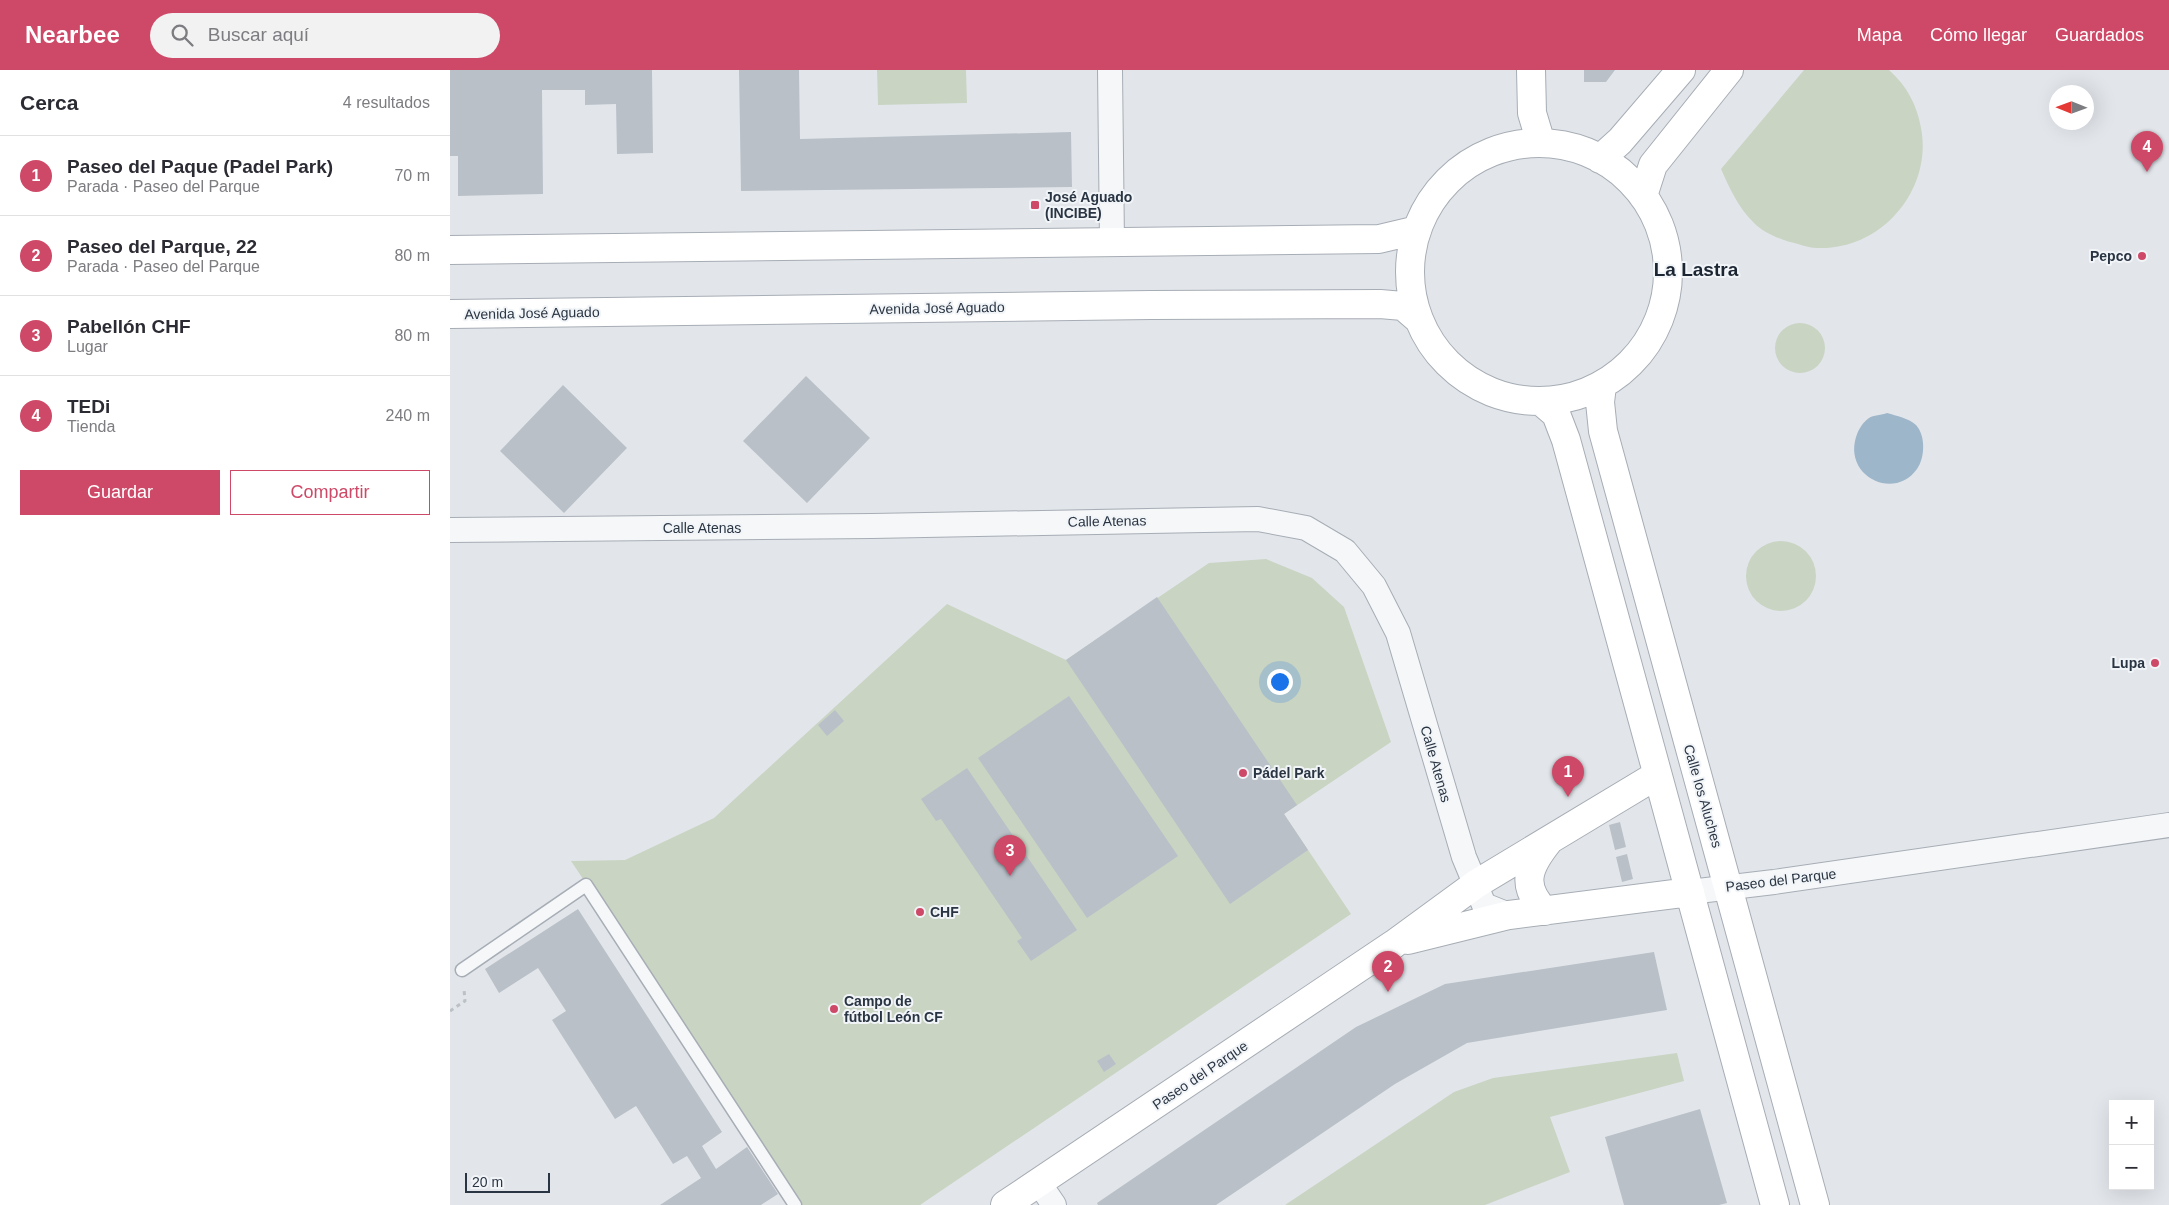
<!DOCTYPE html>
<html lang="es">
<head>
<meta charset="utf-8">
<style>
  :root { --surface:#fff; --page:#f2f2f3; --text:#2b2b33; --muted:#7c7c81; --line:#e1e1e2; --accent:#ce4967 }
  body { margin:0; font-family:Helvetica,sans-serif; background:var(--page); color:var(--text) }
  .controls { position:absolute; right:15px; bottom:15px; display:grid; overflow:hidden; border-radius:0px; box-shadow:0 5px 20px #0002 }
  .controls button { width:45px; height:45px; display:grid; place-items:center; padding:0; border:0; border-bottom:1px solid var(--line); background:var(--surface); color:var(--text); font:25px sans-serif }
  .compass { position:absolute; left:1599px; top:15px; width:45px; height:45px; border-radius:50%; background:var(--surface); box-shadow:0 5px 20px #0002; rotate:271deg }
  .scale { position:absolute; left:15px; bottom:12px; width:85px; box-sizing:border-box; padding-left:5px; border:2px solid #2a3543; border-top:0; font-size:14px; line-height:18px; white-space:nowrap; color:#2a3543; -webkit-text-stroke:4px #f2f5f8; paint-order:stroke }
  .you { position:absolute; left:829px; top:611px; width:18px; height:18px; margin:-12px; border:4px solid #fff; border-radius:50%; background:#1a73e8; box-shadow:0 0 0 8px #1a73e833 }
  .badge { display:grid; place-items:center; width:32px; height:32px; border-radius:50%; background:var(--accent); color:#fff; font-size:16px; font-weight:700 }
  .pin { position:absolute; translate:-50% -41px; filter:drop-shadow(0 1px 2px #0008) }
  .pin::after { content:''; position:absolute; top:26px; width:18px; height:15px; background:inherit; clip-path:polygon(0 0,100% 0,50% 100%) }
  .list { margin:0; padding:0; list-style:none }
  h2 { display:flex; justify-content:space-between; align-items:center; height:65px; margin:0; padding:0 20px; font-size:21px }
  h2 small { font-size:16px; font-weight:400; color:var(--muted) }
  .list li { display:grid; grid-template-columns:32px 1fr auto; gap:15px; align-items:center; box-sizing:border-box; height:80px; padding:0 20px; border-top:1px solid var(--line) }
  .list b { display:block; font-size:19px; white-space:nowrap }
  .list p { margin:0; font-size:16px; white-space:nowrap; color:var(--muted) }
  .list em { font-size:16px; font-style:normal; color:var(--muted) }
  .actions { display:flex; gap:10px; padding:15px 20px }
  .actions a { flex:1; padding:11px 0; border:1px solid var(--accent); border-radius:0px; text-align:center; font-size:18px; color:var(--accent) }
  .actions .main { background:var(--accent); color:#fff }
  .icon { flex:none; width:28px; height:28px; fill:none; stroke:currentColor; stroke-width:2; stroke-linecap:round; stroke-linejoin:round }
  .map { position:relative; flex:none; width:1719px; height:1135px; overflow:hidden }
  header { display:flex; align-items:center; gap:30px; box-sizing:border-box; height:70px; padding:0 25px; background:var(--accent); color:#fff }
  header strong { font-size:24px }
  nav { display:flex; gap:28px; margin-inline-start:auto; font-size:18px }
  .search { width:350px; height:45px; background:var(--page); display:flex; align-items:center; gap:12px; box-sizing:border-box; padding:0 18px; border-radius:28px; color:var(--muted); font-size:19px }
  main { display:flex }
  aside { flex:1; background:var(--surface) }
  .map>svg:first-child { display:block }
  .green { fill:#c9d4c3 }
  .water { fill:#9eb6ca }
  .building { fill:#b9c0c8 }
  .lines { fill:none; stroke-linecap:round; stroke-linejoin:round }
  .lane-casing { stroke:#a7adb5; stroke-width:15 }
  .street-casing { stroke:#a7adb5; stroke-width:26 }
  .secondary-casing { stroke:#a7adb5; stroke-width:30 }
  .path { stroke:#bcc1c6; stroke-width:3; stroke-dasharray:4 4; stroke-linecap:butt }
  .lane { stroke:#f5f7f9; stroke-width:12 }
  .street { stroke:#f5f7f9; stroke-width:24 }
  .secondary { stroke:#fff; stroke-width:28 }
  .poi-dot { fill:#ce4967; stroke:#f2f5f8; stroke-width:2 }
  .labels { text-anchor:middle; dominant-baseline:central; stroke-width:4; stroke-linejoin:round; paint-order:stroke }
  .poi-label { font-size:14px; font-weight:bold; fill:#2a3543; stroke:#f2f5f8; text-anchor:start }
  .street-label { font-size:14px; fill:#2a3543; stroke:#f2f5f8 }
  .district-label { font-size:19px; font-weight:bold; fill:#1c2633; stroke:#f2f5f8 }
</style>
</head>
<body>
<header>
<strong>Nearbee</strong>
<div class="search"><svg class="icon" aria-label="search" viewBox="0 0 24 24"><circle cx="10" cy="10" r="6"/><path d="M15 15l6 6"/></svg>Buscar aquí</div>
<nav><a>Mapa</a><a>Cómo llegar</a><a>Guardados</a></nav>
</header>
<main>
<aside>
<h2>Cerca<small>4 resultados</small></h2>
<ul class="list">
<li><span class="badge">1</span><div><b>Paseo del Paque (Padel Park)</b><p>Parada · Paseo del Parque</p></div><em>70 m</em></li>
<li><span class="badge">2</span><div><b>Paseo del Parque, 22</b><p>Parada · Paseo del Parque</p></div><em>80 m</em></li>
<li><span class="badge">3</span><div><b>Pabellón CHF</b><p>Lugar</p></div><em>80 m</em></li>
<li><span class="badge">4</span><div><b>TEDi</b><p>Tienda</p></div><em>240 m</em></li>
</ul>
<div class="actions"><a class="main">Guardar</a><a>Compartir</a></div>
</aside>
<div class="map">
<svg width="1719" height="1135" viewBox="0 0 1719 1135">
  <rect width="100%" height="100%" fill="#e2e6eb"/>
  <!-- green -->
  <path class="green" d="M427 0H516L517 33 428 35Z
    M1354 0H1439C1457 16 1467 35 1471 58 1483 120 1431 181 1367 178 1361 178 1354 176 1348 174 1334 171 1315 164 1304 153 1288 137 1280 119 1271 99Z
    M1325 278a25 25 0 1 1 50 0a25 25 0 1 1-50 0Z
    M1296 506a35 35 0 1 1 70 0a35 35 0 1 1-70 0Z
    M816 489 862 508 894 537 941 672 834 744 901 844 470 1135H351L121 791 175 790 264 748 497 534 616 590 759 493Z
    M1227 983 1234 1011 1100 1047 1120 1102 1035 1135H835L1004 1022 1043 1008Z"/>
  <!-- water -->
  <path class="water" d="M1437 343C1447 346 1458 348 1466 355 1476 366 1475 388 1467 399 1445 430 1397 408 1405 371 1407 362 1411 354 1419 348 1423 345 1432 345 1437 343Z"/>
  <!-- building -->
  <path class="building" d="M0 0H202L203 83 167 84 166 34 135 35V20H92L93 124 8 126V86H0Z
    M289 0H349L350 69 621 62 622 117 291 121Z
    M1134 0H1165L1156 12H1134Z
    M356 306 420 368 357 433 293 371Z
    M113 315 177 378 114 443 50 381Z
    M707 527 847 735 834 744 858 780 780 834 616 590Z
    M619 626 728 786 637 848 528 688Z
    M385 640 394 651 377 666 368 655Z
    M517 698 627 860 581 891 567 871 572 868 491 749 486 751 471 729Z
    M1170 752 1176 777 1165 780 1159 755Z
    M1177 784 1183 809 1172 812 1166 787Z
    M128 839 272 1062 252 1076 266 1099 297 1077 328 1124 311 1135H210L251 1108 237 1086 223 1094 186 1036 165 1049 102 950 116 941 88 898 49 923 35 899Z
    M1204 882 1217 940 1017 973 945 1014 766 1135H648L647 1133 906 957 995 914Z
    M659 984 666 994 654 1002 647 991Z
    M1250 1039 1277 1133 1269 1135H1174L1155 1067Z"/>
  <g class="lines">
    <!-- lane casing -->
    <g class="lane-casing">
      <path id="lane" d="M12 900 136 815 345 1135"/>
    </g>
    <!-- street casing -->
    <g class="street-casing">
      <path id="street" d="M660 0 662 172
        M0 460 422 456 808 449 856 458 895 481 924 516 948 563 1014 787 1034 835 1059 845
        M1240 822 1324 812 1719 755
        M589 1113 604 1135"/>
    </g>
    <!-- secondary casing -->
    <g class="secondary-casing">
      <path id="secondary" d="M1081 0 1082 43 1091 73
        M960 202a129 129 0 1 1 258 0a129 129 0 1 1-258 0Z
        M1150 89 1170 71 1231 0
        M1193 126 1203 95 1279 0
        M0 180 929 169 967 160
        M0 244 701 235 930 234 953 236 968 249
        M1152 316 1150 332 1153 361 1365 1135
        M1092 332 1106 344 1116 370C1185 625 1257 880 1325 1135
        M1095 841C1070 816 1078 797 1098 772
        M958 870 1059 845 1240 822
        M555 1135 944 874 1026 814 1207 705"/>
    </g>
    <!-- path -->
    <path class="path" d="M0 941 15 931 14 919"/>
    <!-- lane -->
    <use href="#lane" class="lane"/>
    <!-- street -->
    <use href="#street" class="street"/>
    <!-- secondary -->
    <use href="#secondary" class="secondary"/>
  </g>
  <!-- markers -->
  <g class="poi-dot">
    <rect x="580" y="130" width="10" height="10" rx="2.5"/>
    <circle cx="1692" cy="186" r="5"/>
    <circle cx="1705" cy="593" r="5"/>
    <circle cx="793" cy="703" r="5"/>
    <circle cx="470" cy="842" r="5"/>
    <circle cx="384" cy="939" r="5"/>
  </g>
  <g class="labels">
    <!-- poi labels -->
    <g class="poi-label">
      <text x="595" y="127">José Aguado<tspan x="595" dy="16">(INCIBE)</tspan></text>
      <text x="1682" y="186" text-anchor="end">Pepco</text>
      <text x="1695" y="593" text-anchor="end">Lupa</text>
      <text x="803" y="703">Pádel Park</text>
      <text x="480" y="842">CHF</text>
      <text x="394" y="931">Campo de<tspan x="394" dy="16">fútbol León CF</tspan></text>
    </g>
    <!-- street labels -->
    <g class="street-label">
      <text transform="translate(487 238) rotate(-1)">Avenida José Aguado</text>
      <text transform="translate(82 243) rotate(-1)">Avenida José Aguado</text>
      <text transform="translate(657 451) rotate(-1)">Calle Atenas</text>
      <text x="252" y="458">Calle Atenas</text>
      <text transform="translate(986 694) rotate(74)">Calle Atenas</text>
      <text transform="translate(1253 726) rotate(74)">Calle los Aluches</text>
      <text transform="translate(1331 810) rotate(-7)">Paseo del Parque</text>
      <text transform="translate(750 1005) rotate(-34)">Paseo del Parque</text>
    </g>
    <!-- district labels -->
    <g class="district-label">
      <text x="1246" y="199">La Lastra</text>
    </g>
  </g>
</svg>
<div class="controls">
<button>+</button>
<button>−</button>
</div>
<svg class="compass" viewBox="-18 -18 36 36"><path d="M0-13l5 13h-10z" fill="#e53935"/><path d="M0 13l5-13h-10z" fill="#7c7c81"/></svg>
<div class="scale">20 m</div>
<div class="you"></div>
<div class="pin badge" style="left:1118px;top:727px">1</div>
<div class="pin badge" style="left:938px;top:922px">2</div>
<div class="pin badge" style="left:560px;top:806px">3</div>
<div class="pin badge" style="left:1697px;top:102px">4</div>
</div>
</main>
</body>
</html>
